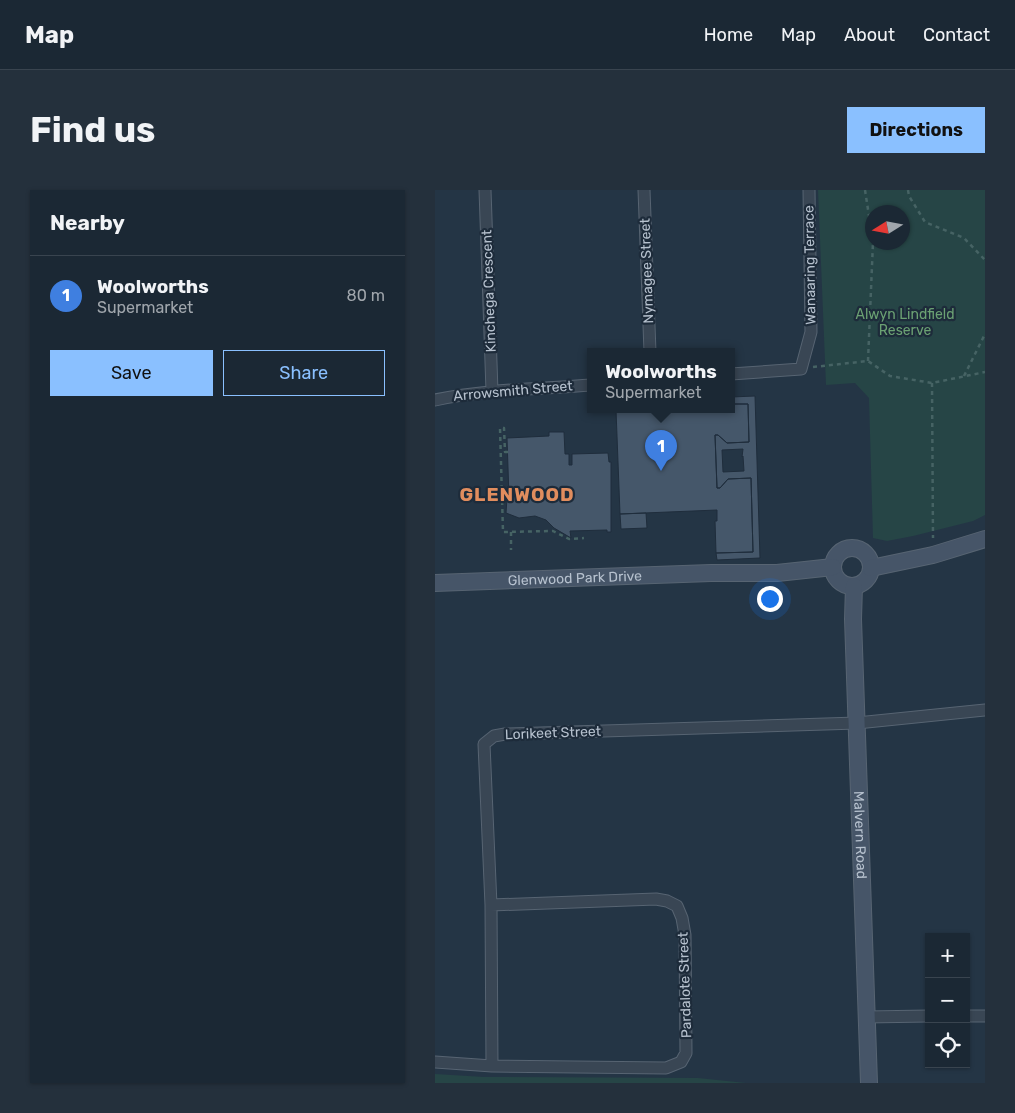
<!DOCTYPE html>
<html lang="en">
<head>
<meta charset="utf-8">
<style>
  :root { --surface:#1b2834; --page:#24303c; --text:#f1f3f6; --muted:#a0a6ac; --line:#39444f; --accent:#8ac0ff }
  body { margin:0; font-family:Rubik,sans-serif; background:var(--page); color:var(--text) }
  .controls { position:absolute; right:15px; bottom:15px; display:grid; overflow:hidden; border-radius:0px; box-shadow:0 1px 4px #0004 }
  .controls button { width:45px; height:45px; display:grid; place-items:center; padding:0; border:0; border-bottom:1px solid var(--line); background:var(--surface); color:var(--text); font:25px sans-serif }
  .compass { position:absolute; left:430px; top:15px; width:45px; height:45px; border-radius:50%; background:var(--surface); box-shadow:0 1px 4px #0004; rotate:259deg }
  .you { position:absolute; left:334px; top:408px; width:18px; height:18px; margin:-12px; border:4px solid #fff; border-radius:50%; background:#1a73e8; box-shadow:0 0 0 8px #1a73e833 }
  .badge { display:grid; place-items:center; width:32px; height:32px; border-radius:50%; background:var(--accent); color:#fff; font-size:16px; font-weight:700 }
  .pin { position:absolute; translate:-50% -41px; filter:drop-shadow(0 1px 2px #0008) }
  .pin::after { content:''; position:absolute; top:26px; width:18px; height:15px; background:inherit; clip-path:polygon(0 0,100% 0,50% 100%) }
  .popup { position:absolute; left:152px; top:158px; width:148px; height:65px; box-sizing:border-box; display:grid; place-content:center; border-radius:0px; background:var(--surface); filter:drop-shadow(0 1px 4px #0005); font-size:16px; white-space:nowrap; color:var(--muted) }
  .popup b { font-size:19px; color:var(--text) }
  .popup::after { content:''; position:absolute; left:50%; top:100%; margin-left:-10px; border:10px solid transparent; border-top-color:var(--surface) }
  .list { margin:0; padding:0; list-style:none }
  h2 { display:flex; justify-content:space-between; align-items:center; height:65px; margin:0; padding:0 20px; font-size:21px }
  h2 small { font-size:16px; font-weight:400; color:var(--muted) }
  .list li { display:grid; grid-template-columns:32px 1fr auto; gap:15px; align-items:center; box-sizing:border-box; height:80px; padding:0 20px; border-top:1px solid var(--line) }
  .list b { display:block; font-size:19px; white-space:nowrap }
  .list p { margin:0; font-size:16px; white-space:nowrap; color:var(--muted) }
  .list em { font-size:16px; font-style:normal; color:var(--muted) }
  .actions { display:flex; gap:10px; padding:15px 20px }
  .actions a { flex:1; padding:11px 0; border:1px solid var(--accent); border-radius:0px; text-align:center; font-size:18px; color:var(--accent) }
  .actions .main { background:var(--accent); color:#111 }
  .icon { flex:none; width:28px; height:28px; fill:none; stroke:currentColor; stroke-width:2; stroke-linecap:round; stroke-linejoin:round }
  .map { position:relative; flex:none; width:550px; height:893px; overflow:hidden; border-radius:0px }
  header { display:flex; align-items:center; gap:30px; box-sizing:border-box; height:70px; padding:0 25px; background:var(--surface); border-bottom:1px solid var(--line) }
  header strong { font-size:24px }
  nav { display:flex; gap:28px; margin-inline-start:auto; font-size:18px }
  .intro { display:flex; align-items:center; justify-content:space-between; box-sizing:border-box; height:120px; padding:0 30px }
  h1 { margin:0; font-size:35px }
  .button { padding:12px 22px; border-radius:0px; background:var(--accent); color:#111; font-size:18px; font-weight:700 }
  main { display:flex; gap:30px; padding:0 30px }
  aside { flex:1; background:var(--surface); border-radius:0px; box-shadow:0 1px 4px #0004 }
  .map>svg:first-child { display:block }
  .green { fill:#264546; fill-rule:evenodd }
  .building { fill:#45576a; stroke:#1f2d3c; fill-rule:evenodd }
  .lines { fill:none; stroke-linecap:round; stroke-linejoin:round }
  .street-casing { stroke:#576472; stroke-width:13 }
  .secondary-casing { stroke:#576472; stroke-width:18 }
  .path { stroke:#466364; stroke-width:2.5; stroke-dasharray:4 4; stroke-linecap:butt }
  .street { stroke:#394654; stroke-width:11 }
  .secondary { stroke:#465568; stroke-width:16 }
  .labels { text-anchor:middle; dominant-baseline:central; stroke-width:4.5; stroke-linejoin:round; paint-order:stroke }
  .street-label { font-size:14px; fill:#b6c1ce; stroke:#1d2b3a }
  .park-label { font-size:14px; fill:#6ba173; stroke:#1d2b3a }
  .district-label { font-size:19px; font-weight:bold; letter-spacing:1px; fill:#e18d5e; stroke:#1d2b3a }
</style>
</head>
<body>
<header>
<strong>Map</strong>
<nav><a>Home</a><a>Map</a><a>About</a><a>Contact</a></nav>
</header>
<div class="intro"><h1>Find us</h1><a class="button">Directions</a></div>
<main>
<aside>
<h2>Nearby<small></small></h2>
<ul class="list">
<li><span class="badge" style="background:#3f7fe0">1</span><div><b>Woolworths</b><p>Supermarket</p></div><em>80 m</em></li>
</ul>
<div class="actions"><a class="main">Save</a><a>Share</a></div>
</aside>
<div class="map">
<svg width="550" height="893" viewBox="0 0 550 893">
  <rect width="100%" height="100%" fill="#243545"/>
  <!-- green -->
  <path class="green" d="M383 0H550V325L538 331 478 346 452 351 438 348 434 208 420 193 391 195ZM438 22H468V52H438Z
    M0 884 49 887 263 888 311 893H0Z"/>
  <!-- building -->
  <path class="building" d="M320 206 325 368 282 370 281 363 318 362 316 288 293 289 285 298H282L280 245H283L292 253 314 252 313 214H296V207ZM308 259 307 267 308 266 309 281 288 282 287 260Z
    M296 214H313L314 252 292 253 283 245H280L282 298H285L293 289 316 288 318 362 281 363 280 331H282V320L185 324 181 220H296Z
    M114 242H129L130 264H134V275H137V264L173 263 174 272H176V342H172V340L135 341 136 348 119 338 111 330 100 326 84 328 71 323 72 308H74L72 248 114 246Z
    M211 323 212 338 186 339 185 324Z"/>
  <g class="lines">
    <!-- street casing -->
    <g class="street-casing">
      <path id="street" d="M50 0 57 201
        M209 0 215 162
        M296 184 366 179 376 142 374 0
        M0 210C51 199 104 199 156 195
        M531 826H550
        M431 827 494 826
        M0 872 57 876 231 878 246 872 251 863 250 745 247 728 242 716 232 711 221 709 56 715
        M57 876 56 715 49 554 59 546 70 544 422 533 550 520"/>
    </g>
    <!-- secondary casing -->
    <g class="secondary-casing">
      <g id="secondary">
        <circle cx="417" cy="377" r="19"/>
        <path d="M436 378 498 365 550 349"/>
        <path id="s1" d="M0 393 276 383H342L398 377"/>
        <path id="s2" d="M419 396 418 429 434 893"/>
      </g>
    </g>
    <!-- path -->
    <path class="path" d="M430 0 438 52
      M473 0 474 6 490 32 529 48 550 70
      M433 171 438 52
      M378 177 433 171 455 186 497 193 550 182
      M529 186 550 144
      M497 193 498 348
      M73 262H70L69 238H65L68 342 118 341 134 349 149 348
      M76 342V360"/>
    <!-- street -->
    <use href="#street" class="street"/>
    <!-- secondary -->
    <use href="#secondary" class="secondary"/>
  </g>
  <g class="labels">
    <!-- street labels -->
    <g class="street-label">
      <text transform="translate(375 75) rotate(-91)">Wanaaring Terrace</text>
      <text transform="translate(212 81) rotate(-92)">Nymagee Street</text>
      <text transform="translate(54 101) rotate(-92)">Kinchega Crescent</text>
      <text transform="translate(78 201) rotate(-5)">Arrowsmith Street</text>
      <text stroke="none"><textPath href="#s1" startOffset="140">Glenwood Park Drive</textPath></text>
      <text transform="translate(118 543) rotate(-2)">Lorikeet Street</text>
      <text stroke="none"><textPath href="#s2" startOffset="249">Malvern Road</textPath></text>
      <text transform="translate(250 795) rotate(-92)">Pardalote Street</text>
    </g>
    <!-- park labels -->
    <g class="park-label">
      <text x="470" y="124">Alwyn Lindfield<tspan x="470" dy="16">Reserve</tspan></text>
    </g>
    <!-- district labels -->
    <g class="district-label">
      <text x="82" y="304">GLENWOOD</text>
    </g>
  </g>
</svg>
<div class="controls">
<button>+</button>
<button>−</button>
<button><svg class="icon" aria-label="locate" viewBox="0 0 24 24"><circle cx="12" cy="12" r="6"/><path d="M12 2v4M12 18v4M2 12h4M18 12h4"/></svg></button>
</div>
<svg class="compass" viewBox="-18 -18 36 36"><path d="M0-13l5 13h-10z" fill="#e53935"/><path d="M0 13l5-13h-10z" fill="#a0a6ac"/></svg>
<div class="you"></div>
<div class="pin badge" style="left:226px;top:281px;background:#3f7fe0">1</div>
<div class="popup"><b>Woolworths</b>Supermarket</div>
</div>
</main>
</body>
</html>
